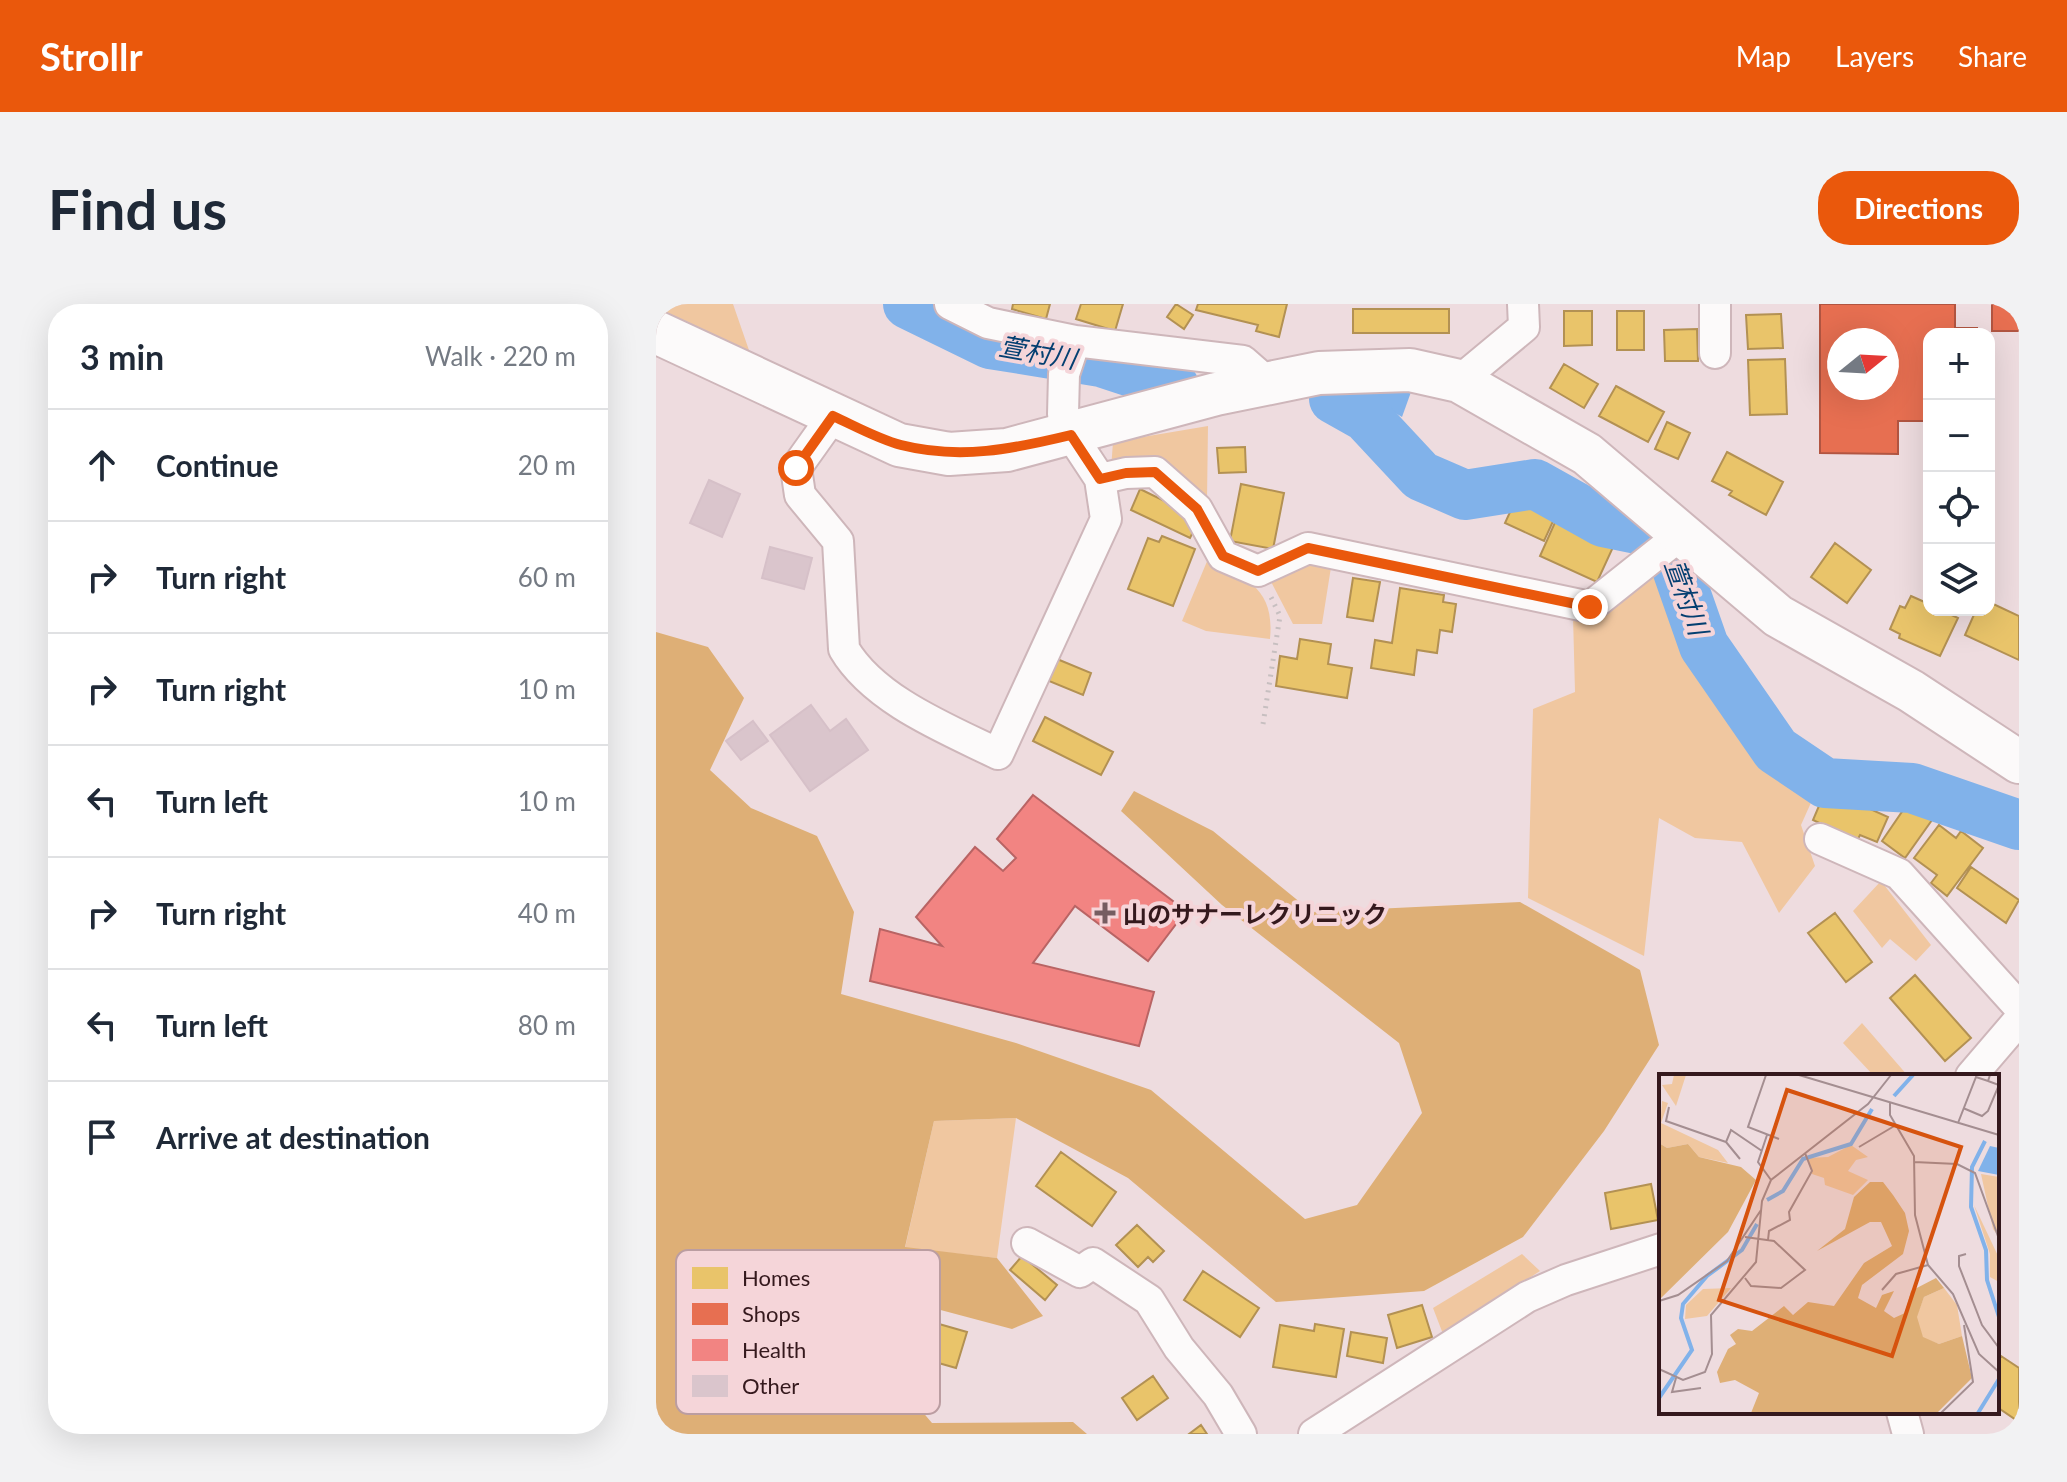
<!DOCTYPE html>
<html lang="en">
<head>
<meta charset="utf-8">
<style>
  :root { --surface:#fff; --page:#f2f2f3; --text:#1f2937; --muted:#747a83; --line:#e0e1e3; --accent:#ea580c }
  body { margin:0; font-family:Lato,"Noto Sans JP",sans-serif; background:var(--page); color:var(--text) }
  .controls { position:absolute; right:24px; top:24px; display:grid; overflow:hidden; border-radius:16px; box-shadow:0 8px 32px #0002 }
  .controls button { width:72px; height:72px; display:grid; place-items:center; padding:0; border:0; border-bottom:2px solid var(--line); background:var(--surface); color:var(--text); font:40px sans-serif }
  .compass { position:absolute; left:1171px; top:24px; width:72px; height:72px; border-radius:50%; background:var(--surface); box-shadow:0 8px 32px #0002; rotate:72deg }
  .stop { position:absolute; width:24px; height:24px; margin:-18px; border:6px solid #ea580c; border-radius:50%; background:#fff }
  .stop.end { background:#ea580c; border-color:#fff; box-shadow:0 2px 8px #0008 }
  .list { margin:0; padding:0; list-style:none }
  h2 { display:flex; justify-content:space-between; align-items:center; height:104px; margin:0; padding:0 32px; font-size:34px }
  h2 small { font-size:26px; font-weight:400; color:var(--muted) }
  .list li { display:grid; grid-template-columns:52px 1fr auto; gap:24px; align-items:center; box-sizing:border-box; height:112px; padding:0 32px; border-top:2px solid var(--line) }
  .list b { display:block; font-size:30px; white-space:nowrap }
  .list em { font-size:26px; font-style:normal; color:var(--muted) }
  .icon { flex:none; width:44px; height:44px; fill:none; stroke:currentColor; stroke-width:2; stroke-linecap:round; stroke-linejoin:round }
  .map { position:relative; flex:none; width:1363px; height:1130px; overflow:hidden; border-radius:32px }
  header { display:flex; align-items:center; gap:48px; box-sizing:border-box; height:112px; padding:0 40px; background:var(--accent); color:#fff }
  header strong { font-size:38px }
  nav { display:flex; gap:44px; margin-inline-start:auto; font-size:28px }
  .intro { display:flex; align-items:center; justify-content:space-between; box-sizing:border-box; height:192px; padding:0 48px }
  h1 { margin:0; font-size:56px }
  .button { padding:20px 36px; border-radius:32px; background:var(--accent); color:#fff; font-size:28px; font-weight:700 }
  main { display:flex; gap:48px; padding:0 48px }
  aside { flex:1; background:var(--surface); border-radius:32px; box-shadow:0 8px 32px #0002 }
  .map>svg:first-child { display:block }
  .green { fill:#f0c7a0 }
  .forest { fill:#deaf76 }
  .water { fill:#81b2ea }
  .homes { fill:#e9c46a; stroke:#b39153; stroke-width:2 }
  .shops { fill:#e76f51; stroke:#b25541; stroke-width:2; fill-rule:evenodd }
  .health { fill:#f28482; stroke:#b96464; stroke-width:2 }
  .lines { fill:none; stroke-linecap:round; stroke-linejoin:round }
  .river { stroke:#81b2ea; stroke-width:50 }
  .building { fill:#dac5cc; stroke:#d6c0c8; stroke-width:2 }
  .street-casing { stroke:#ceb6ba; stroke-width:34 }
  .secondary-casing { stroke:#ceb6ba; stroke-width:46 }
  .path { stroke:#c7bfc0; stroke-width:5; stroke-dasharray:2 6; stroke-linecap:butt }
  .street { stroke:#fcfafa; stroke-width:30 }
  .secondary { stroke:#fcfafa; stroke-width:42 }
  .route { stroke:#ea580c; stroke-width:10 }
  .poi-dot { fill:#765d61; stroke:#f5d5d9; stroke-width:3 }
  .labels { text-anchor:middle; dominant-baseline:central; stroke-width:8; stroke-linejoin:round; paint-order:stroke }
  .poi-label { font-size:24px; font-weight:bold; fill:#35191d; stroke:#f5d5d9; text-anchor:start }
  .water-label { font-size:26px; font-style:italic; fill:#043f71; stroke:#f5d5d9 }
  .inset-river { fill:none; stroke:#81b2ea; stroke-width:4 }
  .inset-road { fill:none; stroke:#a48e91; stroke-width:2 }
  .view { fill:#d6530e; fill-opacity:0.15; stroke:#d6530e; stroke-width:4 }
  .inset-edge { fill:none; stroke:#35191d; stroke-width:4 }
  .key { fill:#f5d5d9; stroke:#bb9da1; stroke-width:2 }
  .key-label { font-size:22px; fill:#35191d }
</style>
</head>
<body>
<header>
<strong>Strollr</strong>
<nav><a>Map</a><a>Layers</a><a>Share</a></nav>
</header>
<div class="intro"><h1>Find us</h1><a class="button">Directions</a></div>
<main>
<aside>
<h2>3 min<small>Walk · 220 m</small></h2>
<ul class="list">
<li><svg class="icon" aria-label="ahead" viewBox="0 0 24 24"><path d="M12 20V5M6 11l6-6 6 6"/></svg><div><b>Continue</b></div><em>20 m</em></li>
<li><svg class="icon" aria-label="right" viewBox="0 0 24 24"><path d="M7 20v-9h11M14 6l5 5-5 5"/></svg><div><b>Turn right</b></div><em>60 m</em></li>
<li><svg class="icon" aria-label="right" viewBox="0 0 24 24"><path d="M7 20v-9h11M14 6l5 5-5 5"/></svg><div><b>Turn right</b></div><em>10 m</em></li>
<li><svg class="icon" aria-label="left" viewBox="0 0 24 24"><path d="M17 20v-9H6M10 6l-5 5 5 5"/></svg><div><b>Turn left</b></div><em>10 m</em></li>
<li><svg class="icon" aria-label="right" viewBox="0 0 24 24"><path d="M7 20v-9h11M14 6l5 5-5 5"/></svg><div><b>Turn right</b></div><em>40 m</em></li>
<li><svg class="icon" aria-label="left" viewBox="0 0 24 24"><path d="M17 20v-9H6M10 6l-5 5 5 5"/></svg><div><b>Turn left</b></div><em>80 m</em></li>
<li><svg class="icon" aria-label="arrive" viewBox="0 0 24 24"><path d="M6 21V4h12l-3 4 3 4H6"/></svg><div><b>Arrive at destination</b></div></li>
</ul>
</aside>
<div class="map">
<svg width="1363" height="1130" viewBox="0 0 1363 1130">
  <rect width="100%" height="100%" fill="#eedcdf"/>
  <!-- green -->
  <path class="green" d="M0 0H77L95 52 0 6Z
    M552 122 551 196 455 165 457 138Z
    M648 253 676 257 666 320H637L612 272Z
    M552 255C591 274 619 285 614 335L550 327 526 317Z
    M1006 257 1051 370 1119 458 1162 483 1145 521 1159 562 1123 609 1086 538 1039 534 1003 514 988 652 872 594 877 405 919 388 917 312Z
    M1225 577 1275 641 1260 657 1234 635 1226 644 1197 607Z
    M1206 719 1252 772H1218L1187 739Z
    M360 814 341 954 249 944 278 817Z
    M866 950 884 967 787 1030 777 1004Z"/>
  <!-- forest -->
  <path class="forest" d="M0 328 52 343 88 394 54 466 95 504 161 532 198 608 185 690 360 739 495 786 649 915 701 901 766 809 743 739 566 601 465 507 478 487 557 527 656 608 864 598 984 666 1003 741 948 827 867 933 768 987 620 998 472 874 360 814 278 817 249 943 341 954 387 1012 356 1025 247 996 229 1064 276 1119 417 1118 431 1130H0Z"/>
  <!-- water -->
  <path class="water" d="M715 84 755 88 746 113 712 93Z"/>
  <!-- homes -->
  <path class="homes" d="M357 0H394L390 15 356 5Z
    M425 0H467L459 27 420 15Z
    M520 0 537 11 528 25 511 13Z
    M542 0H631L623 33 600 27 602 21 540 6Z
    M697 5H793V29H697Z
    M908 7H936V41L908 42Z
    M961 7H988V46H961Z
    M1125 10 1127 44 1092 45 1090 11Z
    M1041 25 1042 57H1009L1008 26Z
    M1129 55 1131 110 1094 111 1092 56Z
    M908 60 942 80 928 104 894 84Z
    M960 82 1008 108 992 138 943 112Z
    M1011 118 1034 129 1022 155 999 145Z
    M589 143 590 168 563 169 561 144Z
    M1071 148 1127 178 1110 211 1073 191 1076 187 1056 177Z
    M585 180 628 189 617 245 574 237Z
    M484 185 525 205 542 218 534 234 475 206Z
    M860 195 899 213 888 237 849 219Z
    M901 214 958 241 941 278 884 252Z
    M506 232 539 245 517 302 472 285 492 234 503 238Z
    M1179 239 1215 266 1191 299 1155 273Z
    M697 274 724 278 717 317 691 313Z
    M744 284 788 291 787 298 800 300 796 328 784 326 781 349 761 346 758 371 715 364 719 336 736 339Z
    M1255 292 1273 300V306H1285L1302 314 1284 352 1243 334 1244 330 1234 325 1244 302 1249 304Z
    M1333 298 1363 312V356L1309 331 1320 306H1333Z
    M644 335 675 340 672 360 696 364 691 394 620 382 624 352 641 355Z
    M401 355 435 369 427 391 393 377Z
    M389 413 457 448 445 471 377 437Z
    M1168 490 1179 495 1181 490 1232 513 1221 538 1204 531 1201 537 1157 516Z
    M1252 499 1276 516 1249 554 1226 537Z
    M1283 521 1300 534 1305 527 1327 544 1291 592 1275 579 1281 571 1258 554Z
    M1315 563 1363 596 1350 619 1301 584Z
    M1179 609 1216 658 1190 678 1152 629Z
    M1259 671 1315 734 1289 757 1234 694Z
    M405 848 460 888 436 922 380 882Z
    M995 880 1002 916 955 925 949 889Z
    M481 921 508 947 497 958 492 953 482 963 460 941Z
    M366 952 401 981 389 996 354 966Z
    M547 967 603 1004 584 1033 528 996Z
    M766 1001 776 1033 741 1044 732 1011Z
    M262 1014 311 1028 300 1064 251 1050Z
    M659 1020 688 1025 680 1073 617 1063 624 1021 658 1027Z
    M695 1028 731 1034 727 1059 691 1052Z
    M1345 1052 1363 1064V1118L1341 1103V1058Z
    M497 1072 512 1094 481 1116 466 1094Z
    M545 1121 551 1130H533Z"/>
  <!-- shops -->
  <path class="shops" d="M1164 0H1299V30H1273V117H1242V150L1164 149ZM1183 36H1231V84H1183Z
    M1336 0H1363V27H1336Z
    M1299 24H1321V30H1299Z"/>
  <!-- health -->
  <path class="health" d="M377 491 530 607 492 657 419 602 377 659 498 688 483 742 214 677 224 625 286 642 260 613 319 543 347 567 360 554 341 535Z"/>
  <g class="lines">
    <!-- river -->
    <path class="river" d="M252 0 334 40 445 58 518 82
      M678 95 710 113 765 172 809 191 879 180 947 218 991 227 1014 245 1048 342 1120 446 1169 479 1256 484 1363 521"/>
  </g>
  <!-- building -->
  <path class="building" d="M53 176 84 190 66 233 34 219Z
    M114 243 156 254 148 285 106 274Z
    M155 401 174 427 190 415 212 446 154 487 114 431Z
    M97 417 112 437 85 456 70 437Z"/>
  <g class="lines">
    <!-- street casing -->
    <g class="street-casing">
      <path id="street" d="M294 0 332 19 419 37 587 57 611 78
        M1059 0V49
        M803 77 868 23 867 0
        M177 112 140 164 144 191 182 237 188 345C218 396 291 425 342 450L450 215 444 175 415 131 407 110 408 70 419 37
        M444 175 470 169 499 168 541 205 567 252 602 267 652 244 934 303 1027 229
        M1164 535 1243 570 1363 703
        M1315 772 1363 716
        M371 939 424 968 437 959 493 996 523 1044 562 1091 585 1130
        M1246 1108 1252 1130
        M658 1130 871 993 910 976 1005 945"/>
    </g>
    <!-- secondary casing -->
    <g class="secondary-casing">
      <path id="secondary" d="M0 28 243 141 293 150 351 146 560 90 663 69 754 66 803 77 931 150 1122 312 1255 387 1363 458"/>
    </g>
    <!-- path -->
    <path class="path" d="M607 420 624 312 613 289"/>
    <!-- street -->
    <use href="#street" class="street"/>
    <!-- secondary -->
    <use href="#secondary" class="secondary"/>
  </g>
  <g class="lines">
    <!-- route -->
    <path class="route" d="M140 164 177 112C199 122 222 135 245 141 304 156 357 145 415 131L444 175 470 169 499 168 541 205 567 252 602 267 652 244 934 303"/>
  </g>
  <!-- markers -->
  <path class="poi-dot" d="M445 597h8v8h8v8h-8v8h-8v-8h-8v-8h8z"/>
  <g class="labels">
    <!-- poi labels -->
    <g class="poi-label">
      <text x="467" y="609">山のサナーレクリニック</text>
    </g>
    <!-- water labels -->
    <g class="water-label">
      <text transform="translate(382 48) rotate(10)">萱村川</text>
      <text transform="translate(1031 293) rotate(70)">萱村川</text>
    </g>
  </g>
  <!-- overview -->
  <g transform="translate(1003 770)">
    <rect width="340" height="340" fill="#eedcdf"/>
    <path d="M15 1H27L17 32 3 11 13 10ZM3 27 9 29 2 49 59 76 69 89 40 83 29 70 8 74 0 69ZM192 71 209 83 197 86 189 97 209 106 194 121 166 111 165 104 153 100 149 84 169 83ZM322 100 340 103V163L334 155ZM315 131 340 184V208L331 203V180ZM72 214 48 242 26 245 27 231 44 215ZM285 214 298 231 303 262 280 270 264 264 257 244 265 223Z" fill="#f0c7a0"/>
    <path d="M0 69 8 74 29 70 40 83 82 93 97 106 69 158 0 226ZM211 108H224L234 121 246 139 250 157 244 180 203 211 199 224 217 234 223 221 235 217 225 237 235 244 246 239 252 217 277 204 285 214 265 223 258 243 264 263 280 270 303 262 313 304 278 339H92L100 319 76 306 61 309 58 298 69 275 77 270 71 261 79 255 93 257 125 232 134 241 149 228 175 232 205 189 233 172 222 148H211L158 177 186 155 195 123Z" fill="#deaf76"/>
    <path d="M331 72 340 74V101L319 97Z" fill="#81b2ea"/>
    <path class="inset-river" d="M235 22 254 1M326 67 313 93 312 133 327 176 328 206 340 243M108 126 124 117 144 85 192 70 213 35M0 324 33 276 22 244 24 230 48 202 83 176 98 150M319 339 340 305"/>
    <path class="inset-road" d="M107 1 89 53 120 65M140 1 340 61M231 28V41L255 82 256 141 269 191 294 220 320 280 340 298M10 33 7 47 67 68M304 34 323 42 329 37 340 11 329 7M299 49 317 3 329 7 331 1M108 61 99 88 112 106M200 73 237 51M81 85 67 68 72 56 103 77M255 88 298 90 316 99 340 165M109 166 110 157 131 146 130 138 153 97 146 79M307 180 300 182V192L323 251 340 274M86 204 92 212 122 214 146 196 115 167 86 163M223 216 237 200 269 191M0 227 19 221 68 187 102 136M0 295 24 306 46 298 53 280 52 241 97 188 103 127 112 106 209 30 232 1M17 304 13 318 42 314M282 339 314 308 305 251"/>
    <path class="view" d="M128 16 302 73 233 282 60 226Z"/>
    <rect width="340" height="340" class="inset-edge"/>
  </g>
  <!-- legend -->
  <rect x="20" y="946" width="264" height="164" rx="12" class="key"/>
  <rect x="36" y="963" width="36" height="22" fill="#e9c46a"/>
  <rect x="36" y="999" width="36" height="22" fill="#e76f51"/>
  <rect x="36" y="1035" width="36" height="22" fill="#f28482"/>
  <rect x="36" y="1071" width="36" height="22" fill="#dac5cc"/>
  <g class="key-label">
    <text x="86" y="982">Homes</text>
    <text x="86" y="1018">Shops</text>
    <text x="86" y="1054">Health</text>
    <text x="86" y="1090">Other</text>
  </g>
</svg>
<div class="controls">
<button>+</button>
<button>−</button>
<button><svg class="icon" aria-label="locate" viewBox="0 0 24 24"><circle cx="12" cy="12" r="6"/><path d="M12 2v4M12 18v4M2 12h4M18 12h4"/></svg></button>
<button><svg class="icon" aria-label="layers" viewBox="0 0 24 24"><path d="M12 4l9 5-9 5-9-5zM3 14l9 5 9-5"/></svg></button>
</div>
<svg class="compass" viewBox="-18 -18 36 36"><path d="M0-13l5 13h-10z" fill="#e53935"/><path d="M0 13l5-13h-10z" fill="#747a83"/></svg>
<div class="stop" style="left:140px;top:164px"></div>
<div class="stop end" style="left:934px;top:303px"></div>
</div>
</main>
</body>
</html>
